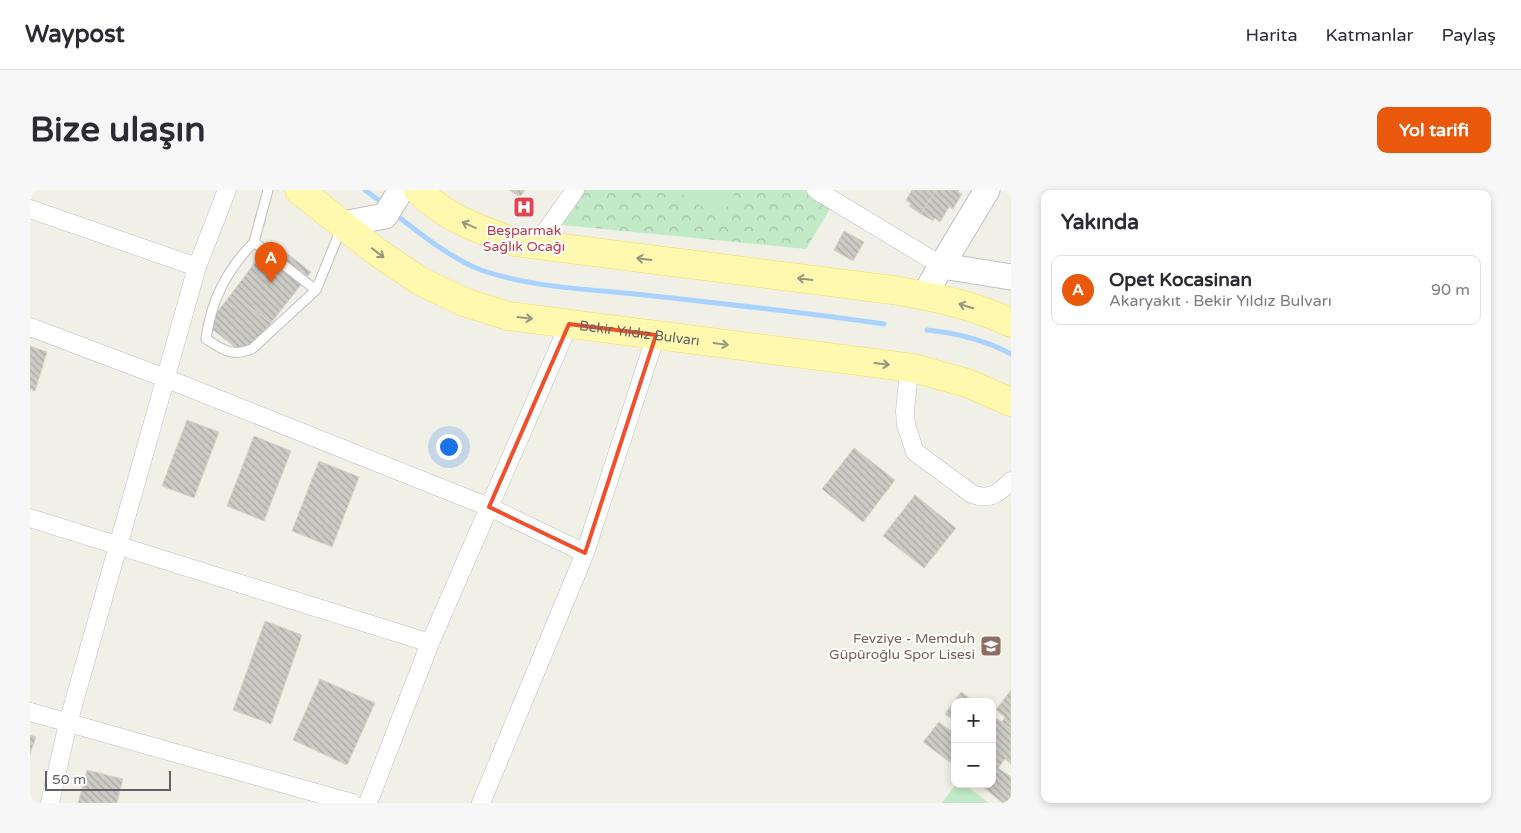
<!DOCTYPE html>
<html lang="tr">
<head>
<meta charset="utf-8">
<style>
  :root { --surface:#fff; --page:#f7f7f7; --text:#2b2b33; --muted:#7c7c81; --line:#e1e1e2; --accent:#ea580c }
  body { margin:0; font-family:"Varela Round",sans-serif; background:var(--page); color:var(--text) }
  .controls { position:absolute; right:15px; bottom:15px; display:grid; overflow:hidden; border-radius:10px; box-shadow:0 2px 8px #0003 }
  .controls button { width:45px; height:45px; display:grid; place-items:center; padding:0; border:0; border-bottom:1px solid var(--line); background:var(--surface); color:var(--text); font:25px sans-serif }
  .scale { position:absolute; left:15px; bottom:12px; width:126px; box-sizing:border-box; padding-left:5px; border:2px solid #5e6268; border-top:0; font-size:14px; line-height:18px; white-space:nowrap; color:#5e6268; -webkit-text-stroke:4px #fff; paint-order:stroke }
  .you { position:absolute; left:418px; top:256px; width:18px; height:18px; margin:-12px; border:4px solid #fff; border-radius:50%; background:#1a73e8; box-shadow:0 0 0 8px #1a73e833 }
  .badge { display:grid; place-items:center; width:32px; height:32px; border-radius:50%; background:var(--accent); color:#fff; font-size:16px; font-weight:700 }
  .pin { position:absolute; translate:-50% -41px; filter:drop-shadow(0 1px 2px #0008) }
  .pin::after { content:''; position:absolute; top:26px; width:18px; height:15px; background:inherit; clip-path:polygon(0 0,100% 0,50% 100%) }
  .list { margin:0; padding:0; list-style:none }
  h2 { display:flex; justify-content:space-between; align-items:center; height:65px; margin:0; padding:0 20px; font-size:21px }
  h2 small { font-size:16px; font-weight:400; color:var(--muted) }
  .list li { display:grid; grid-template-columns:32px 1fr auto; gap:15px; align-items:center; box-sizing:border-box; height:70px; margin:0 10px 10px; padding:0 10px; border:1px solid var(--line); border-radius:10px }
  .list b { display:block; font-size:19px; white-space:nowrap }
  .list p { margin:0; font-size:16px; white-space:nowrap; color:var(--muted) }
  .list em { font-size:16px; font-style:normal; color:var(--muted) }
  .map { position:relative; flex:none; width:981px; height:613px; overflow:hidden; border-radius:10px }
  header { display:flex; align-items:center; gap:30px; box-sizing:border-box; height:70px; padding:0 25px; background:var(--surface); border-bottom:1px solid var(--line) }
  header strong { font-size:24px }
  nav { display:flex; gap:28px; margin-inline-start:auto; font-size:18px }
  .intro { display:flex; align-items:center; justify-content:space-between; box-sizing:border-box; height:120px; padding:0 30px }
  h1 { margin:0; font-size:35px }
  .button { padding:12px 22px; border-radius:10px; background:var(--accent); color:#fff; font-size:18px; font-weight:700 }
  main { display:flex; gap:30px; padding:0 30px }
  aside { flex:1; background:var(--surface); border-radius:10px; box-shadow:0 2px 8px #0003 }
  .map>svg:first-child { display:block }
  .forest { fill:url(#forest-crowns) }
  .pitch { fill:#c3eac7 }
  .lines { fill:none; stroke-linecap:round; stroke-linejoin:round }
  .stream { stroke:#aad2ff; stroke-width:5 }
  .building { fill:url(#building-back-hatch); stroke:#d7d3c5 }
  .lane-casing { stroke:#bcbec3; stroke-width:11 }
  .street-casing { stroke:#bcbec3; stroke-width:19 }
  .secondary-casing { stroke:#bcbfc5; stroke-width:27 }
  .primary-casing { stroke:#f9da59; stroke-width:29 }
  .lane { stroke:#fff; stroke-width:9 }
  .street { stroke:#fff; stroke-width:18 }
  .secondary { stroke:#fff; stroke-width:25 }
  .primary { stroke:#fff9af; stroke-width:28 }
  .oneway { stroke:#969781 }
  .marked { fill:none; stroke:#f24e2c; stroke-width:4; stroke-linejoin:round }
  .labels { text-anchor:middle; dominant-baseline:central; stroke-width:4; stroke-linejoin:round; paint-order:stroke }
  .health-label { font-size:14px; fill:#be3a42; stroke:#fff }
  .street-label { font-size:14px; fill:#5e6268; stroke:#fff }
  .education-label { font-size:14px; fill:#785e54; stroke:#fff; text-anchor:end }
</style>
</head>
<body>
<header>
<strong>Waypost</strong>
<nav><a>Harita</a><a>Katmanlar</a><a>Paylaş</a></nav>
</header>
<div class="intro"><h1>Bize ulaşın</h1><a class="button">Yol tarifi</a></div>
<main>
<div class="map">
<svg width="981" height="613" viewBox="0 0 981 613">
  <defs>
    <pattern id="forest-crowns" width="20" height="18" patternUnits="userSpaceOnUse" patternTransform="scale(1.25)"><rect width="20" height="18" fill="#c3eac7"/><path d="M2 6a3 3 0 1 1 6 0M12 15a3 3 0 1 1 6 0" fill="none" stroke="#a2c1a5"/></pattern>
    <pattern id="building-back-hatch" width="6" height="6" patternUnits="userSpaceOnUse" patternTransform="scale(1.25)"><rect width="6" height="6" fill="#cccac4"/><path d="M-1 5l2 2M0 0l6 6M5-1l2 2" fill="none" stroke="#a9a7a3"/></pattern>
  </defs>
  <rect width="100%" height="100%" fill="#f1f0e7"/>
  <!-- forest -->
  <path class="forest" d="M545 0H774L801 17 776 59 532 35 530 21Z"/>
  <!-- pitch -->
  <path class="pitch" d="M646 0H707L690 28Z
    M926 594H934L959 613H912Z"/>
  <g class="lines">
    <!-- stream -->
    <path class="stream" d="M335 0 355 15
      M365 24C389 43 422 69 451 80 499 97 554 99 605 104 688 113 771 122 854 134
      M897 140C926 143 955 150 981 164"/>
  </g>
  <!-- building -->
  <path class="building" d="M479 0H495L490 7Z
    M882 0H906L891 24 879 16 881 14 876 10Z
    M906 0H929L928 2 932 4 923 19 919 17 910 32 905 28 903 31 891 24Z
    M814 41 834 52 823 71 804 60Z
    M241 51 281 82 241 133 202 103Z
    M202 103 241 133 216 166 177 135Z
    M0 156 17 162 5 201 0 199Z
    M157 230 189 242 164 308 132 296Z
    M224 246 261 261 234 331 197 316Z
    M824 258 865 290 833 332 792 299Z
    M289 271 329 287 302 357 262 341Z
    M885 305 926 338 894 378 853 346Z
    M235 431 272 445 241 534 203 520Z
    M290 489 345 513 317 575 263 550Z
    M981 500V539L972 532 975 527 966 520Z
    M931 502 945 512H925V531L915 524Z
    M962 525 981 539V574L975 569 968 578 981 587V613H973L949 594H962Z
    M909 532 925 544V576L893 552Z
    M0 545 6 547 0 564Z
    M57 580 93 589 87 613H48Z"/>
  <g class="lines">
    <!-- lane casing -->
    <g class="lane-casing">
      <path id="lane" d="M238 0 224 52 286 100 311 39
        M224 52C197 80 181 110 176 149 193 160 202 167 222 159L286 100"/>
    </g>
    <!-- street casing -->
    <g class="street-casing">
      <path id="street" d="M786 0 912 76
        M0 19 167 77
        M506 55 545 0
        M0 137 135 188 459 317 555 363
        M883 178 878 192 875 221 876 235 885 262 942 304C959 311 969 303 981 291
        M0 328 400 453
        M0 522 322 613
        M20 613 38 533 167 77 197 0
        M338 613 400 453 539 134
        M451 613 555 363 626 145"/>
    </g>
    <!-- secondary casing -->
    <g class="secondary-casing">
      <path id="secondary" d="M313 34 355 26 371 0
        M912 76 981 87
        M894 105 957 0"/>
    </g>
    <!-- primary casing -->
    <g class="primary-casing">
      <g id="primary">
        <path id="s1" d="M269 0 347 62 390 91 434 112 478 126 883 178 937 193 981 212"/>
        <path d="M388 0C414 27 450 40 485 52L863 100C904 107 944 115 981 133"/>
      </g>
    </g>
    <!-- lane -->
    <use href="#lane" class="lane"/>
    <!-- street -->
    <use href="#street" class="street"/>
    <!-- secondary -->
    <use href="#secondary" class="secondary"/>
    <!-- primary -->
    <use href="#primary" class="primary"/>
  </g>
  <!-- one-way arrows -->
  <defs><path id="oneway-shaft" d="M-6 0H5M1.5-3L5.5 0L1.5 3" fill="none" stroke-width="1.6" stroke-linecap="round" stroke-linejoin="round" transform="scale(1.25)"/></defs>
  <g class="oneway">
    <use href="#oneway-shaft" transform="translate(439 35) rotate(-156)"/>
    <use href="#oneway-shaft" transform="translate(348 63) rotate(38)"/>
    <use href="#oneway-shaft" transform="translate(614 69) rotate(-173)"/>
    <use href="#oneway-shaft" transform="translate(775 89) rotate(-173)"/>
    <use href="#oneway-shaft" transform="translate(936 116) rotate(-163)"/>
    <use href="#oneway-shaft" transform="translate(495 128) rotate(7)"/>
    <use href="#oneway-shaft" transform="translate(691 154) rotate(8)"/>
    <use href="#oneway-shaft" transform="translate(852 174) rotate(7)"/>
  </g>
  <!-- marked area -->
  <path class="marked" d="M539 134 626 145 555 363 459 317Z"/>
  <!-- icons -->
  <defs>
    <g id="hospital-square" transform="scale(1.125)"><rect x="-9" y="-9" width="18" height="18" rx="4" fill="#e0444e" stroke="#fff"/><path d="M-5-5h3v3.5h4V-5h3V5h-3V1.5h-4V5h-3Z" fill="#fff"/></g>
    <g id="school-square" transform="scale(1.125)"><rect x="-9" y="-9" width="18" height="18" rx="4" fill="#8d6e63" stroke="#fff"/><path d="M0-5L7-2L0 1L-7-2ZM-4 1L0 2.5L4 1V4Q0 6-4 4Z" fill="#fff"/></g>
  </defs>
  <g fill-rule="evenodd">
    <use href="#hospital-square" x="494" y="17"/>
    <use href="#school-square" x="961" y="456"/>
  </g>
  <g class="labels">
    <!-- health labels -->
    <g class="health-label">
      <text x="494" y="40">Beşparmak<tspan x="494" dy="16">Sağlık Ocağı</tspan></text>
    </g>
    <!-- street labels -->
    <g class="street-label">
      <text stroke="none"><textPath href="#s1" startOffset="379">Bekir Yıldız Bulvarı</textPath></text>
    </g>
    <!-- education labels -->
    <g class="education-label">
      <text x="945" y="448">Fevziye - Memduh<tspan x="945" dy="16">Güpüroğlu Spor Lisesi</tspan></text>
    </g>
  </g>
</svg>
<div class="controls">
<button>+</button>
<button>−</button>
</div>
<div class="scale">50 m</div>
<div class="you"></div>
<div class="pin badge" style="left:241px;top:93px">A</div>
</div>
<aside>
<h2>Yakında<small></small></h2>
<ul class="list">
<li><span class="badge">A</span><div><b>Opet Kocasinan</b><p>Akaryakıt · Bekir Yıldız Bulvarı</p></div><em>90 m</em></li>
</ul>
</aside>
</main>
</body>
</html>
